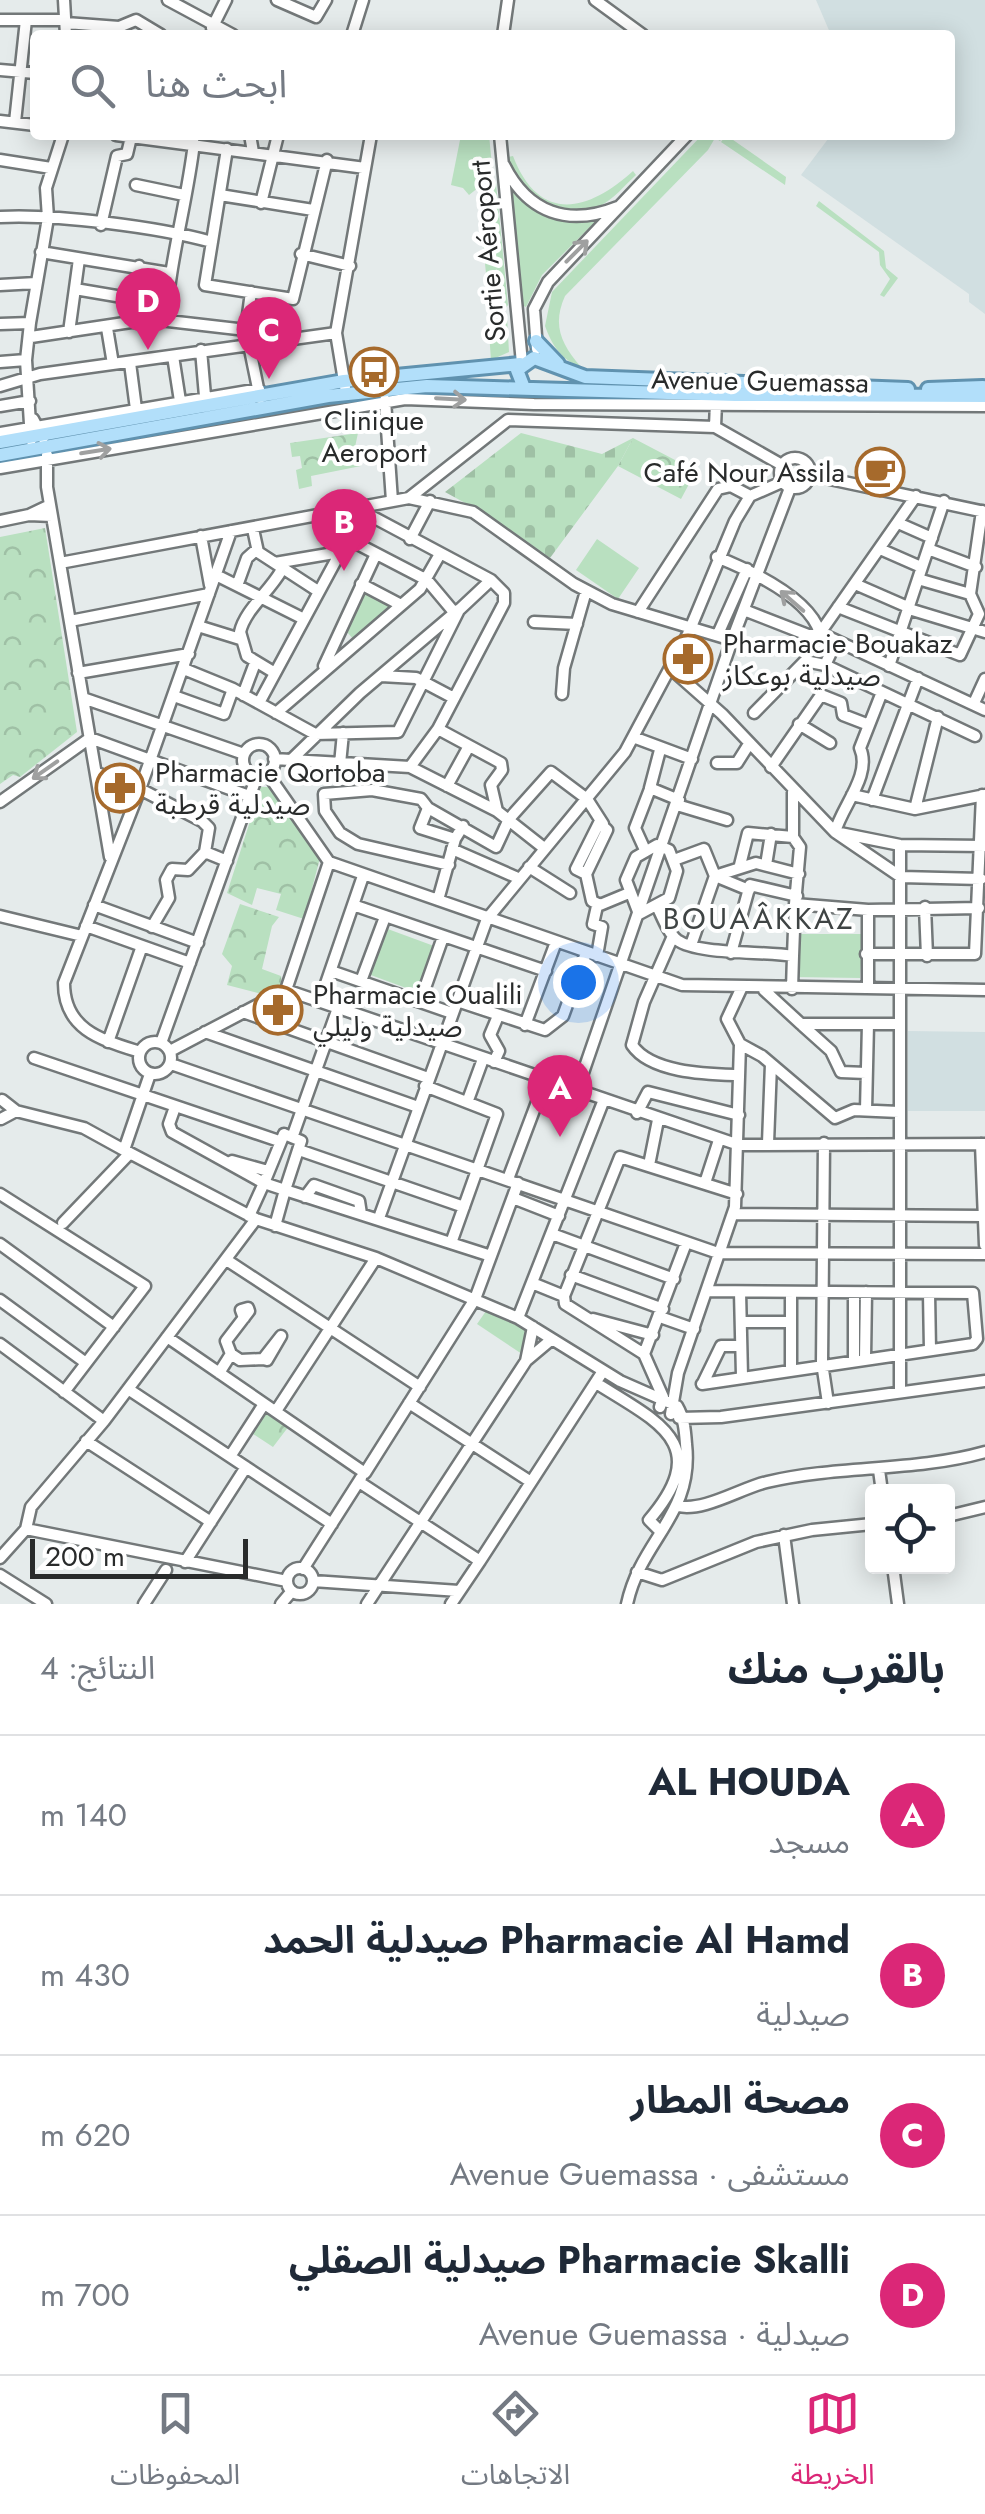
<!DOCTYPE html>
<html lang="ar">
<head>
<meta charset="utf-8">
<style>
  :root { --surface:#fff; --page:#f2f2f3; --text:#1f2937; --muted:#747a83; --line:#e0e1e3; --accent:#db2777 }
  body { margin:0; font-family:Jost,"Noto Sans Arabic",sans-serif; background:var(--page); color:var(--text); direction:rtl }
  .controls { position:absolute; right:30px; bottom:30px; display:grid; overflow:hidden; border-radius:10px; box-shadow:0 5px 25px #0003 }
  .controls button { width:90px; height:90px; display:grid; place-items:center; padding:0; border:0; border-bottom:2px solid var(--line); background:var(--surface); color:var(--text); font:50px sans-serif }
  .scale { position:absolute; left:30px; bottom:25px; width:218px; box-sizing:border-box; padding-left:10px; border:5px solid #292b2b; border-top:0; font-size:28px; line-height:35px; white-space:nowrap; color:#292b2b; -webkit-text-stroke:8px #fff; paint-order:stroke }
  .you { position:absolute; left:578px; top:982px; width:35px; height:35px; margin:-25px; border:8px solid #fff; border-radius:50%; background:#1a73e8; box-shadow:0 0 0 15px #1a73e833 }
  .badge { display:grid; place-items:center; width:65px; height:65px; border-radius:50%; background:var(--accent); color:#fff; font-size:32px; font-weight:700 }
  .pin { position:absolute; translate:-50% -82px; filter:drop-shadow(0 2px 5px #0008) }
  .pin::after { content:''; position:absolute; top:52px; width:35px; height:30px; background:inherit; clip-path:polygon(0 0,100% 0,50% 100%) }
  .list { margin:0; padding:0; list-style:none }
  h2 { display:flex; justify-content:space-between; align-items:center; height:130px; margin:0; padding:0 40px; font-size:42px }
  h2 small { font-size:32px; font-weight:400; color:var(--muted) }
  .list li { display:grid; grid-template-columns:65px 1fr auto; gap:30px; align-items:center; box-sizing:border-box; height:160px; padding:0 40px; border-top:2px solid var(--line) }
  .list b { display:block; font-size:38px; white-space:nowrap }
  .list p { margin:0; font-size:32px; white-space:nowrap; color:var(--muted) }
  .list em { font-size:32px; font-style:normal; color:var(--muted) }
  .icon { flex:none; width:55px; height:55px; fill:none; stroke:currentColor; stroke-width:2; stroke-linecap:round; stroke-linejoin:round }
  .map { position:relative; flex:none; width:985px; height:1604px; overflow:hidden; direction:ltr }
  .search { position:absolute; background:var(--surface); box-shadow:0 5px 25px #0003; left:30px; right:30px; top:30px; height:110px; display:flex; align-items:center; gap:25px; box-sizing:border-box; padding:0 35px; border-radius:10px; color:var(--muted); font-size:38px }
  .sheet { height:770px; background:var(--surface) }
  nav { display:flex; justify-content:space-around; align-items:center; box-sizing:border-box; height:140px; border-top:2px solid var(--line); background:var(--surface); font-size:28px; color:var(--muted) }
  nav a { display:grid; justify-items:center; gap:5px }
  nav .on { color:var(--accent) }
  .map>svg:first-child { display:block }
  .built { fill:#d1dfe1 }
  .green { fill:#b9e0c0 }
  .cemetery { fill:url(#cemetery-stones) }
  .park { fill:url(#park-crowns) }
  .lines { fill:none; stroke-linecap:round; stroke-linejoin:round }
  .minor-casing { stroke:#737879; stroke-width:15 }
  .major-casing { stroke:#6092af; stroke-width:18 }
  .minor { stroke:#fff; stroke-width:10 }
  .major { stroke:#b2dffa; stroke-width:12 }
  .oneway { stroke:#9fa0a0 }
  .labels { text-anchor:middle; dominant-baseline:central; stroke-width:8; stroke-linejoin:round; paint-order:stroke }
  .street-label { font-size:28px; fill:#292b2b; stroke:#fff }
  .poi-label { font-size:28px; fill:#292b2b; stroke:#fff; text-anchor:start }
  .neighbourhood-label { font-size:30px; letter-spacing:2.5px; fill:#3f4444; stroke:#fff }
</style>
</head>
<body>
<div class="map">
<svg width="985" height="1604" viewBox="0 0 985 1604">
  <defs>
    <pattern id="cemetery-stones" width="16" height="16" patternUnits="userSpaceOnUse" patternTransform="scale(2.5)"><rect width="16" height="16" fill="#b9e0c0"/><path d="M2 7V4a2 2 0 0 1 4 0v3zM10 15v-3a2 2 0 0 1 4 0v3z" fill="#9fc0a5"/></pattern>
    <pattern id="park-crowns" width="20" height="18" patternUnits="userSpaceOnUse" patternTransform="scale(2.5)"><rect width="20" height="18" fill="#b9e0c0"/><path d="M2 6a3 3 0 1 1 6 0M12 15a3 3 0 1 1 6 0" fill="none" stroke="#9fc0a5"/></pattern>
  </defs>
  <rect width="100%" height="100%" fill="#e5ebeb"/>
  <!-- built -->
  <path class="built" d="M816 0H985V314L969 302V294L801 175 831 135H950V35H831Z
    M908 1031 985 1032V1111H908Z"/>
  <!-- green -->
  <path class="green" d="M461 135H489L493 176 469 195 463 188 451 185Z
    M702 135H724L720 141 715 138 708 150 565 296C552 325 561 344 581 367 561 360 552 345 545 326L552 292Z
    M726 135 786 177 785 185 721 142Z
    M513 156C539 224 588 212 633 171L636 175C625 185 614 199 600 206 563 225 515 195 508 157Z
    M496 183 508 305 504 310 489 302 478 197Z
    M508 184C535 217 559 221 599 218L542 275 526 307 519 304Z
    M819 201 884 251 886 268 898 278 884 297 880 295 890 279 880 265 879 252 816 206Z
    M507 318 509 352 491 360 489 332Z
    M597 539 639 568 618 599 576 570Z
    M365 591 396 606 354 640 347 632Z
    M385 928 434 946 417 992 368 974Z
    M794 934H863L860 978 793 977Z"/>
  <!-- cemetery -->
  <path class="cemetery" d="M521 433 602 454 633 438 618 466 550 558 496 520 445 492Z"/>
  <!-- park -->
  <path class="park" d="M358 433 355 447 361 466 311 476 312 486 299 489 296 470 302 468 300 456 292 457 290 443Z
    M633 438 696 471 681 499 618 466Z
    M45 528 77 732 20 777 13 775 0 784V537Z
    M261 787H272L320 858 304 919 276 910 281 894 257 888 252 905 227 893Z
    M240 904 279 917 272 926 262 969 281 976 282 985 262 994 227 985 232 966 222 954Z
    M486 1311 526 1330 522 1354 477 1324Z
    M266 1410 289 1426 273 1447 250 1432Z"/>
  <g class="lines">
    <!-- minor casing -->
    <g class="minor-casing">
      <path id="minor" d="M64 0 66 35
        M168 0 233 35
        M277 0 316 17 326 0
        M595 0 643 35
        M0 20H64
        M66 23 119 27 136 20 161 35
        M212 28 226 0
        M352 35 363 0
        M503 35 508 0
        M0 70 35 73
        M0 121 35 125
        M15 122 26 20
        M116 135 365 168
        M250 135 253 152
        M500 135 522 363
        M227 149 205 285 293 299 327 160
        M0 160 51 168
        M504 165C528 213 568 227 618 207
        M136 185 184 195
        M220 195 313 210
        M261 203 278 135
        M0 217C56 214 158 227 212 242
        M101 225 117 156 127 154 131 137
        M41 252 169 273
        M301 254 350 266
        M0 285 36 283
        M75 289 134 299
        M166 319C170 258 187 203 194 143
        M134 322 139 266
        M0 324 30 323
        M107 328 113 364
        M246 330 251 292
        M69 332 79 259
        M31 337 151 319 246 330 260 398
        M537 349 534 309 548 282 687 135
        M201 350 205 396
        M173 356 180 401
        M0 362 26 360
        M130 363 136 409
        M0 386 40 374 336 333
        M345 387 336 333 371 135
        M385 400 392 501
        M0 406 30 401
        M33 419 43 438
        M715 427 782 465
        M0 433 259 389
        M31 440 26 360 30 323 48 218 46 188 63 135
        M47 455V487L110 857
        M780 473a15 15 0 1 1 30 0a15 15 0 1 1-30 0Z
        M0 468 405 399 534 404 985 406
        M811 475 985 512
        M409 498 508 420 715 427 716 402
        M50 505 29 515 52 516
        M356 508 491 580 504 593V603L438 729 410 767
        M339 512 348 537
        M0 521 29 515
        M898 523 932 538
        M253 529 258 552 318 591
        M201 536 210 585
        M348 539 427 580 453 611
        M410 539 430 501
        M880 549 921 567
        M928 549 976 567
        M717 557C749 570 809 597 820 633
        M60 563 409 498 473 512 574 584 612 604 732 640
        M275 563 340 552
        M216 575 304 619
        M918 579 970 594 982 511
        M238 583 247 558 256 550
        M361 584 401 605
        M855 584 910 608
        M838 607 960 655 979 614 970 594
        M909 609 985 632
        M744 610 808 635 820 633 985 710
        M638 612 718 489 731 486 750 496
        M70 621 209 594
        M534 622 577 624
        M198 626 240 639
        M820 633 916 496
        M718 634 747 569
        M836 642 825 665 975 736
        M324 666 376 554
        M889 666 944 501
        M670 668 722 714 835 832 900 845 985 846
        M184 669 233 689 315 734 398 732 459 610 491 580
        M78 673 189 654
        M275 673 247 656 240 632C245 610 269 592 281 571
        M381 676 416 678 452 697
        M882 692 860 748C872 775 842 806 835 832L901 877 981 879
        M562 694 564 668 586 591
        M243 695 255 663
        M174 696 224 714 233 689
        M83 698 244 754
        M259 703 362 512
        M974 703 985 679
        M276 713 420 589 440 554
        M754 713 805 661 825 665
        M799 724 830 743
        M438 729 501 763 502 770 491 785 497 811
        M633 737 692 759
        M243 760a16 16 0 1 1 32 0a16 16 0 1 1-32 0Z
        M660 750 650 788 679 800
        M274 759 410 767 497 811 544 848
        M290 761 360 693 458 610
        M717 763H737L749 744
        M340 764 343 733
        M771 767 821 695 841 703 843 715 869 725
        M97 773 140 789 202 821 209 828 205 852 227 861
        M267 773 329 862 682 985 985 990
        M447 786 469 746
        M852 795 915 809 938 717
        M872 800 918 678
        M0 802 90 738 249 796
        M677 805 727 820
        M428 808 420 828 455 839
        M915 809 985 795
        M793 837 800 847 795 904 868 910 979 908
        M657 845 669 850 677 871 669 898 639 914 626 880 636 857Z
        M900 845V1392
        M452 849 518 878
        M645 850 635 828 650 789
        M674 860 704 849 715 876 749 890
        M449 865 358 844 340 833 325 811 324 794 372 790 421 799 428 808 496 847 509 819 551 772 587 799 603 824
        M740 865 748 833 793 837V792
        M766 865 771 834
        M529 867 570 893
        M586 874 576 869 599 823 607 830 586 874 592 901 600 905 629 893
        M438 900 455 839 463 826
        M94 905 198 943
        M353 905 546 971
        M657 906C662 916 668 933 677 940 698 955 763 951 793 956L792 989
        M925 907 927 956
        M0 916 82 936
        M86 926 190 963
        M152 927 169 898 166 880 172 869 188 870 205 852
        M673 936 644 1002 632 1045C651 1073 707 1074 737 1075
        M691 945 715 876 756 863 799 874
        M731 953 750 885 797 896
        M866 954H975L982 795
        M597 956 602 927 593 924 597 906
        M793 956 795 904
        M331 971 452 1013
        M361 981 385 917
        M868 988V910
        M286 990 739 1145 985 1144
        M764 990 801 1024H900
        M320 1001 363 876
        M457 1001 545 1030 563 1016 586 953
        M420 1002 443 937
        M243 1012 428 1078
        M525 1025 556 942
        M802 1025 831 1051 841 1072 866 1073
        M205 1032 418 1107
        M139 1058a16 16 0 1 1 32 0a16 16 0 1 1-32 0Z
        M108 1042 142 946
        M161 1043 257 776
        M740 1044 727 1019 741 989
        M170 1051 286 990 329 862
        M140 1052C102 1040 64 1030 64 983L140 789 231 531
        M34 1058 279 1141
        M494 1062 499 1051 490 1035 498 1016
        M171 1064 718 1253 985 1254
        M150 1074 124 1150 256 1219 376 1258 518 1318 620 1381 677 1406C684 1418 685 1430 686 1444 694 1515 641 1539 627 1604
        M425 1086 497 1114 451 1243
        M576 1093 732 640 790 488
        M468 1100 483 1059
        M175 1107 169 1124 172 1132 264 1183 249 1216
        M866 1110 868 1024
        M16 1111 84 1128 124 1150
        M637 1113 648 1092 739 1115
        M1 1119 16 1111 2 1100
        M284 1134 301 1141 285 1190 264 1183Z
        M293 1135 338 1008
        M768 1143 771 1064
        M824 1143 822 1363 828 1403
        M981 1144 985 1245
        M299 1150 464 1207
        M232 1161 268 1171
        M649 1165 658 1120
        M508 1179 545 1081
        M705 1183 719 1140
        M0 1194 145 1286 64 1392
        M305 1197 314 1185 359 1201 361 1214
        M513 1198 559 1216
        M734 1214 982 1216
        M379 1218 487 919 625 752 688 634 735 521 750 496 782 482
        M256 1219 104 1421 31 1507 26 1529 287 1581
        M63 1223 130 1153
        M275 1226 285 1190 491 1256
        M552 1234 674 1279
        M0 1244 114 1327
        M228 1261 420 1387
        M571 1275 663 1309
        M532 1283 564 1296 565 1304 644 1354 663 1397 660 1407
        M740 1292 742 1376
        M854 1293V1359
        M929 1293 930 1350
        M564 1296 620 1157 737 1194
        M0 1300 86 1363
        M660 1317 694 1329
        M518 1318 603 1102
        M593 1319 653 1335
        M741 1322H791V1368
        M791 1322V1292
        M167 1337 365 1473 475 1299 518 1183
        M0 1344 104 1421
        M231 1354 240 1360 263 1359 281 1336 267 1360 263 1359
        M644 1354 686 1243
        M865 1358 866 1292
        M527 1360 552 1339
        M219 1373 231 1354 226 1341 249 1311 248 1308 241 1310 244 1318
        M596 1383C658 1422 714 1444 649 1520L661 1532
        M703 1383 721 1346H741
        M702 1384 973 1344 977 1339 973 1293 707 1291
        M128 1389 332 1524
        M409 1403 531 1482
        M276 1411 376 1258
        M671 1414 678 1373 735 1207 740 1044 762 1056 835 1118 854 1110 899 1112
        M679 1418 721 1417 985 1381
        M86 1441 211 1522
        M231 1455 264 1404
        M879 1470 882 1492
        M359 1482 480 1561 603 1371
        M678 1506C704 1512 741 1488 767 1482 839 1465 914 1472 985 1452
        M948 1516 985 1507
        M784 1535 793 1604
        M0 1558 26 1529
        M185 1562 246 1467
        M893 1566 898 1604
        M287 1581a13 13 0 1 1 26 0a13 13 0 1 1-26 0Z
        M303 1569 361 1478
        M637 1572 662 1580 756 1542 812 1530 872 1524
        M0 1575 46 1604
        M313 1581 459 1591
        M144 1604 166 1570
        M281 1604 292 1591
        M367 1604 526 1361 533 1327
        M451 1604 480 1561"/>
    </g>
    <!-- major casing -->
    <g class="major-casing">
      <path id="major" d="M536 341 558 364
        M524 388 517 370 534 358 585 377 908 389
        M928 389 983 387
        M0 442 344 381 520 364
        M0 455 328 396 427 386 735 395 985 396"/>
    </g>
    <!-- minor -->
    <use href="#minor" class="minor"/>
    <!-- major -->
    <use href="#major" class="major"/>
  </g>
  <!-- one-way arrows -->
  <defs><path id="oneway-shaft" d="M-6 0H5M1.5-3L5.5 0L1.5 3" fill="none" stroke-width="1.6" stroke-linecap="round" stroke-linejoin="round" transform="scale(2.5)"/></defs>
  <g class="oneway">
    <use href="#oneway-shaft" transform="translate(577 251) rotate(-45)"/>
    <use href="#oneway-shaft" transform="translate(451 399) rotate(3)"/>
    <use href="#oneway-shaft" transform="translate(96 451) rotate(-9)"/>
    <use href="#oneway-shaft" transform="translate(792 601) rotate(-139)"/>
    <use href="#oneway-shaft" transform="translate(45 770) rotate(145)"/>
  </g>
  <!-- icons -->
  <defs>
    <g id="bus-ring" transform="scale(2.5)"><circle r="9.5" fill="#fff" stroke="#a66a2c" stroke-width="1.5"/><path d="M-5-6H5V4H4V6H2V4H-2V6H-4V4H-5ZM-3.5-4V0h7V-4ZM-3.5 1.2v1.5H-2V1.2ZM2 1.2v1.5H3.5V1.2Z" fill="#a66a2c"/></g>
    <g id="cafe-ring" transform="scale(2.5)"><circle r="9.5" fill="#fff" stroke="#a66a2c" stroke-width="1.5"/><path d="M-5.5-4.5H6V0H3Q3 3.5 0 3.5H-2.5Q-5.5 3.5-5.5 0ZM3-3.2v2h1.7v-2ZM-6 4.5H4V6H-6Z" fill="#a66a2c"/></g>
    <g id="pharmacy-ring" transform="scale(2.5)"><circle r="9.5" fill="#fff" stroke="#a66a2c" stroke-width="1.5"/><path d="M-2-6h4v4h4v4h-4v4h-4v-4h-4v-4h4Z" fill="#a66a2c"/></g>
  </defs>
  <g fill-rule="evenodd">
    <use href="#bus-ring" x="374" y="372"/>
    <use href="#cafe-ring" x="880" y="472"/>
    <use href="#pharmacy-ring" x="688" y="659"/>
    <use href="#pharmacy-ring" x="120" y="788"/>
    <use href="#pharmacy-ring" x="278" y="1010"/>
  </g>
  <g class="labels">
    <!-- street labels -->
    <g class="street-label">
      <text transform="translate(488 251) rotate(-95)">Sortie Aéroport</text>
      <text transform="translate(760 381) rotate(1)">Avenue Guemassa</text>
    </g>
    <!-- poi labels -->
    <g class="poi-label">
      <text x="374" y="420" text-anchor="middle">Clinique<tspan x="374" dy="32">Aeroport</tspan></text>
      <text x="845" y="472" text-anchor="end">Café Nour Assila</text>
      <text x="723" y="643">Pharmacie Bouakaz<tspan x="723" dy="32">صيدلية بوعكاز</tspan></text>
      <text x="155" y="772">Pharmacie Qortoba<tspan x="155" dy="32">صيدلية قرطبة</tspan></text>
      <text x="313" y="994">Pharmacie Oualili<tspan x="313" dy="32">صيدلية وليلي</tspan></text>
    </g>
    <!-- neighbourhood labels -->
    <g class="neighbourhood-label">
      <text x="759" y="918">BOUAÂKKAZ</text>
    </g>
  </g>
</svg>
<div class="controls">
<button><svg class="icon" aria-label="locate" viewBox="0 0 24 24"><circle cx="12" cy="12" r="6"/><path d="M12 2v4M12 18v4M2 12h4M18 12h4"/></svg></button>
</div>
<div class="scale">200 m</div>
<div class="you"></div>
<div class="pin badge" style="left:560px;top:1137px">A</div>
<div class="pin badge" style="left:344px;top:571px">B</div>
<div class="pin badge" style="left:269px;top:379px">C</div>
<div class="pin badge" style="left:148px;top:350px">D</div>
<div class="search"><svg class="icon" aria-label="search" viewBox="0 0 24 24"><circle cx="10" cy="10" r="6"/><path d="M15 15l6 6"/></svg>ابحث هنا</div>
</div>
<section class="sheet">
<h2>بالقرب منك<small>النتائج: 4</small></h2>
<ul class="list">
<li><span class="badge">A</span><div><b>AL HOUDA</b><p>مسجد</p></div><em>140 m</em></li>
<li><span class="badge">B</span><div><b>Pharmacie Al Hamd صيدلية الحمد</b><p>صيدلية</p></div><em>430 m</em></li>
<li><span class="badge">C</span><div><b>مصحة المطار</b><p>مستشفى · Avenue Guemassa</p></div><em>620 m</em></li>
<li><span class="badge">D</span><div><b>Pharmacie Skalli صيدلية الصقلي</b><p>صيدلية · Avenue Guemassa</p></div><em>700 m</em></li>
</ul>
</section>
<nav>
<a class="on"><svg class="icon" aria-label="map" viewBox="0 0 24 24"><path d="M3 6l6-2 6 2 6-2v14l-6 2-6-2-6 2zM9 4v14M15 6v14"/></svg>الخريطة</a>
<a><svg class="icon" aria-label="directions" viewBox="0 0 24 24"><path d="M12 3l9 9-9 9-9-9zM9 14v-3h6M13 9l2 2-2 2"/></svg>الاتجاهات</a>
<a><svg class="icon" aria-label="saved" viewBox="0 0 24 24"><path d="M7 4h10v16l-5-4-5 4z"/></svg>المحفوظات</a>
</nav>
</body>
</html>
